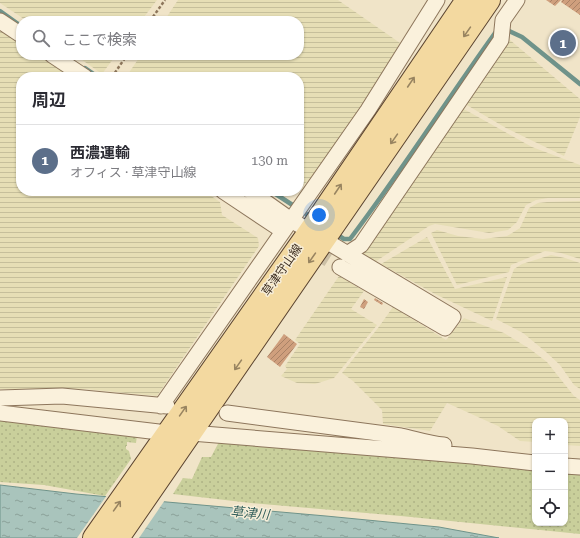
<!DOCTYPE html>
<html lang="ja">
<head>
<meta charset="utf-8">
<style>
  :root { --surface:#fff; --page:#f2f2f3; --text:#2b2b33; --muted:#7c7c81; --line:#e1e1e2; --accent:#9e2a2b }
  body { margin:0; font-family:"Roboto Serif","Noto Sans JP",serif; background:var(--page); color:var(--text) }
  .controls { position:absolute; right:12px; bottom:12px; display:grid; overflow:hidden; border-radius:8px; box-shadow:0 1px 3px #0004 }
  .controls button { width:36px; height:36px; display:grid; place-items:center; padding:0; border:0; border-bottom:1px solid var(--line); background:var(--surface); color:var(--text); font:20px sans-serif }
  .you { position:absolute; left:319px; top:215px; width:14px; height:14px; margin:-10px; border:3px solid #fff; border-radius:50%; background:#1a73e8; box-shadow:0 0 0 6px #1a73e833 }
  .badge { display:grid; place-items:center; width:26px; height:26px; border-radius:50%; background:var(--accent); color:#fff; font-size:13px; font-weight:700 }
  .pin { position:absolute; translate:-50% -50%; border:2px solid #fff; box-shadow:0 1px 4px #0006 }
  .list { margin:0; padding:0; list-style:none }
  h2 { display:flex; justify-content:space-between; align-items:center; height:52px; margin:0; padding:0 16px; font-size:17px }
  h2 small { font-size:13px; font-weight:400; color:var(--muted) }
  .list li { display:grid; grid-template-columns:26px 1fr auto; gap:12px; align-items:center; box-sizing:border-box; height:72px; padding:0 16px; border-top:1px solid var(--line) }
  .list b { display:block; font-size:15px; white-space:nowrap }
  .list p { margin:0; font-size:13px; white-space:nowrap; color:var(--muted) }
  .list em { font-size:13px; font-style:normal; color:var(--muted) }
  .icon { flex:none; width:22px; height:22px; fill:none; stroke:currentColor; stroke-width:2; stroke-linecap:round; stroke-linejoin:round }
  .map { position:relative; flex:none; width:580px; height:538px; overflow:hidden }
  .search { position:absolute; background:var(--surface); box-shadow:0 1px 3px #0004; left:16px; top:16px; width:288px; height:44px; display:flex; align-items:center; gap:10px; box-sizing:border-box; padding:0 14px; border-radius:16px; color:var(--muted); font-size:15px }
  .panel { position:absolute; background:var(--surface); box-shadow:0 1px 3px #0004; left:16px; top:72px; width:288px; height:124px; border-radius:16px }
  .map>svg:first-child { display:block }
  .farmland { fill:url(#farmland-rules) }
  .grass { fill:url(#grass-dots) }
  .water { fill:url(#water-ripples); stroke:#6f938a }
  .pier { fill:#f0e4c8 }
  .lines { fill:none; stroke-linecap:round; stroke-linejoin:round }
  .stream { stroke:#6f938a; stroke-width:4.5 }
  .building { fill:url(#building-hatch) }
  .minor-tunnel { stroke:#ccc0a6; stroke-width:15; stroke-dasharray:15 8; stroke-linecap:butt }
  .minor-casing { stroke:#8d765c; stroke-width:17 }
  .primary-casing { stroke:#5b4430; stroke-width:24 }
  .path { stroke:#8d765c; stroke-width:2.5; stroke-dasharray:3 2; stroke-linecap:butt }
  .minor { stroke:#faf1dc; stroke-width:15 }
  .primary { stroke:#f3d9a0; stroke-width:22 }
  .oneway { stroke:#988460 }
  .labels { text-anchor:middle; dominant-baseline:central; stroke-width:3; stroke-linejoin:round; paint-order:stroke }
  .street-label { font-size:12px; fill:#3d2e20; stroke:#f7eed8 }
  .water-label { font-size:13px; font-style:italic; fill:#2f5d5a; stroke:#f7eed8 }
</style>
</head>
<body>
<div class="map">
<svg width="580" height="538" viewBox="0 0 580 538">
  <defs>
    <pattern id="farmland-rules" width="6" height="5" patternUnits="userSpaceOnUse"><rect width="6" height="5" fill="#e6deb5"/><path d="M0 2.5h6" fill="none" stroke="#c6bf9b"/></pattern>
    <pattern id="grass-dots" width="8" height="8" patternUnits="userSpaceOnUse"><rect width="8" height="8" fill="#c9cf9b"/><path d="M2 2h.1M6 6h.1" fill="none" stroke="#aeb285" stroke-width="1.8" stroke-linecap="round"/></pattern>
    <pattern id="water-ripples" width="26" height="14" patternUnits="userSpaceOnUse"><rect width="26" height="14" fill="#a9c4bc"/><path d="M2 4q2-2 4 0t4 0M15 11q2-2 4 0t4 0" fill="none" stroke="#8ba098"/></pattern>
    <pattern id="building-hatch" width="6" height="6" patternUnits="userSpaceOnUse"><rect width="6" height="6" fill="#cf9f7d"/><path d="M-1 1l2-2M0 6l6-6M5 7l2-2" fill="none" stroke="#a98266"/></pattern>
  </defs>
  <rect width="100%" height="100%" fill="#f0e4c8"/>
  <!-- farmland -->
  <path class="farmland" d="M0 0H157L141 21H27L0 3Z
    M178 0H338L403 45 317 173 299 189V77H126L141 55H299V21H164Z
    M0 26 21 40V55H43L75 77H21V191H204L220 202 222 215 258 238 259 246 157 396 84 389H0Z
    M510 40 580 99V117L564 156 506 128 465 104Z
    M75 55H116L102 74Z
    M462 108 532 147 580 165V198H548L536 200 526 205 517 222 508 230 489 233 435 224 429 226 375 262 363 255V252Z
    M580 201V259L561 253 545 251 511 265 509 272 457 285 431 233 437 230 458 236 483 239 507 236 520 228 529 208 538 203 547 202Z
    M427 237 455 289 507 277 492 321 435 294 381 264Z
    M551 255 565 258 580 263V389L574 385 560 365 546 352 523 333 496 319 514 269 522 264Z
    M339 276 364 291 351 309 377 325 334 378 315 384 297 383 281 376 287 369 285 366 300 344 295 340Z
    M393 307 446 340 464 318 504 333 530 349 547 362 574 396 580 400V446L565 445V421H535V442L520 441 498 426 447 403 430 431 383 424 382 410 353 381 342 373 378 328Z"/>
  <!-- grass -->
  <path class="grass" d="M0 420 137 435 136 443 127 442V446H126V449L129 451 131 459 105 496 44 485 0 482Z
    M219 442 535 467V523H565V470L580 471V534L401 516 251 503 173 494 183 478 192 479 202 457H211Z"/>
  <!-- water -->
  <path class="water" d="M0 485 76 494 326 516 439 527 499 538H0Z"/>
  <!-- pier -->
  <path class="pier" d="M107 495 165 500 139 538H77Z"/>
  <g class="lines">
    <!-- stream -->
    <path class="stream" d="M0 11 21 26
      M85 68 98 77
      M271 191 311 217
      M336 234 344 239H350C401 172 446 101 495 33L505 29 522 37 580 84"/>
  </g>
  <!-- building -->
  <path class="building" d="M546 0H561L555 6Z
    M562 0H580V15L561 2Z
    M375 298 383 303 382 305 374 300Z
    M364 299 368 302 364 309 360 307Z
    M284 334 297 344 280 367 267 357Z"/>
  <g class="lines">
    <!-- minor-tunnel -->
    <path class="minor-tunnel" d="M277 227 340 267"/>
    <!-- minor casing -->
    <g class="minor-casing">
      <path id="minor" d="M0 21 21 35
        M52 55 85 77
        M223 191 277 227
        M250 191 291 220 453 317 445 328 340 267
        M347 254 361 245 501 40 503 20 517 0
        M0 398 62 396 167 406
        M161 406 368 110 437 0
        M0 413 167 433
        M227 413 401 436C415 439 429 444 444 445
        M191 433 472 456 535 463
        M565 466 580 467"/>
    </g>
    <!-- primary casing -->
    <g class="primary-casing">
      <path id="primary" d="M94 538 310 231 467 0
        M118 538 489 0"/>
    </g>
    <!-- path -->
    <path class="path" d="M150 21 165 0
      M112 77 127 55"/>
    <!-- minor -->
    <use href="#minor" class="minor"/>
    <!-- primary -->
    <use href="#primary" class="primary"/>
  </g>
  <!-- one-way arrows -->
  <defs><path id="oneway-shaft" d="M-6 0H5M1.5-3L5.5 0L1.5 3" fill="none" stroke-width="1.6" stroke-linecap="round" stroke-linejoin="round"/></defs>
  <g class="oneway">
    <use href="#oneway-shaft" transform="translate(467 32) rotate(125)"/>
    <use href="#oneway-shaft" transform="translate(411 82) rotate(-56)"/>
    <use href="#oneway-shaft" transform="translate(394 139) rotate(125)"/>
    <use href="#oneway-shaft" transform="translate(338 189) rotate(-56)"/>
    <use href="#oneway-shaft" transform="translate(312 258) rotate(125)"/>
    <use href="#oneway-shaft" transform="translate(238 365) rotate(125)"/>
    <use href="#oneway-shaft" transform="translate(183 411) rotate(-55)"/>
    <use href="#oneway-shaft" transform="translate(117 506) rotate(-55)"/>
  </g>
  <g class="labels">
    <!-- street labels -->
    <g class="street-label">
      <text transform="translate(282 270) rotate(-55)">草津守山線</text>
    </g>
    <!-- water labels -->
    <g class="water-label">
      <text transform="translate(250 513) rotate(5)">草津川</text>
    </g>
  </g>
</svg>
<div class="controls">
<button>+</button>
<button>−</button>
<button><svg class="icon" aria-label="locate" viewBox="0 0 24 24"><circle cx="12" cy="12" r="6"/><path d="M12 2v4M12 18v4M2 12h4M18 12h4"/></svg></button>
</div>
<div class="you"></div>
<div class="pin badge" style="left:563px;top:43px;background:#5c6f8a">1</div>
<div class="search"><svg class="icon" aria-label="search" viewBox="0 0 24 24"><circle cx="10" cy="10" r="6"/><path d="M15 15l6 6"/></svg>ここで検索</div>
<section class="panel">
<h2>周辺<small></small></h2>
<ul class="list">
<li><span class="badge" style="background:#5c6f8a">1</span><div><b>西濃運輸</b><p>オフィス · 草津守山線</p></div><em>130 m</em></li>
</ul>
</section>
</div>
</body>
</html>
